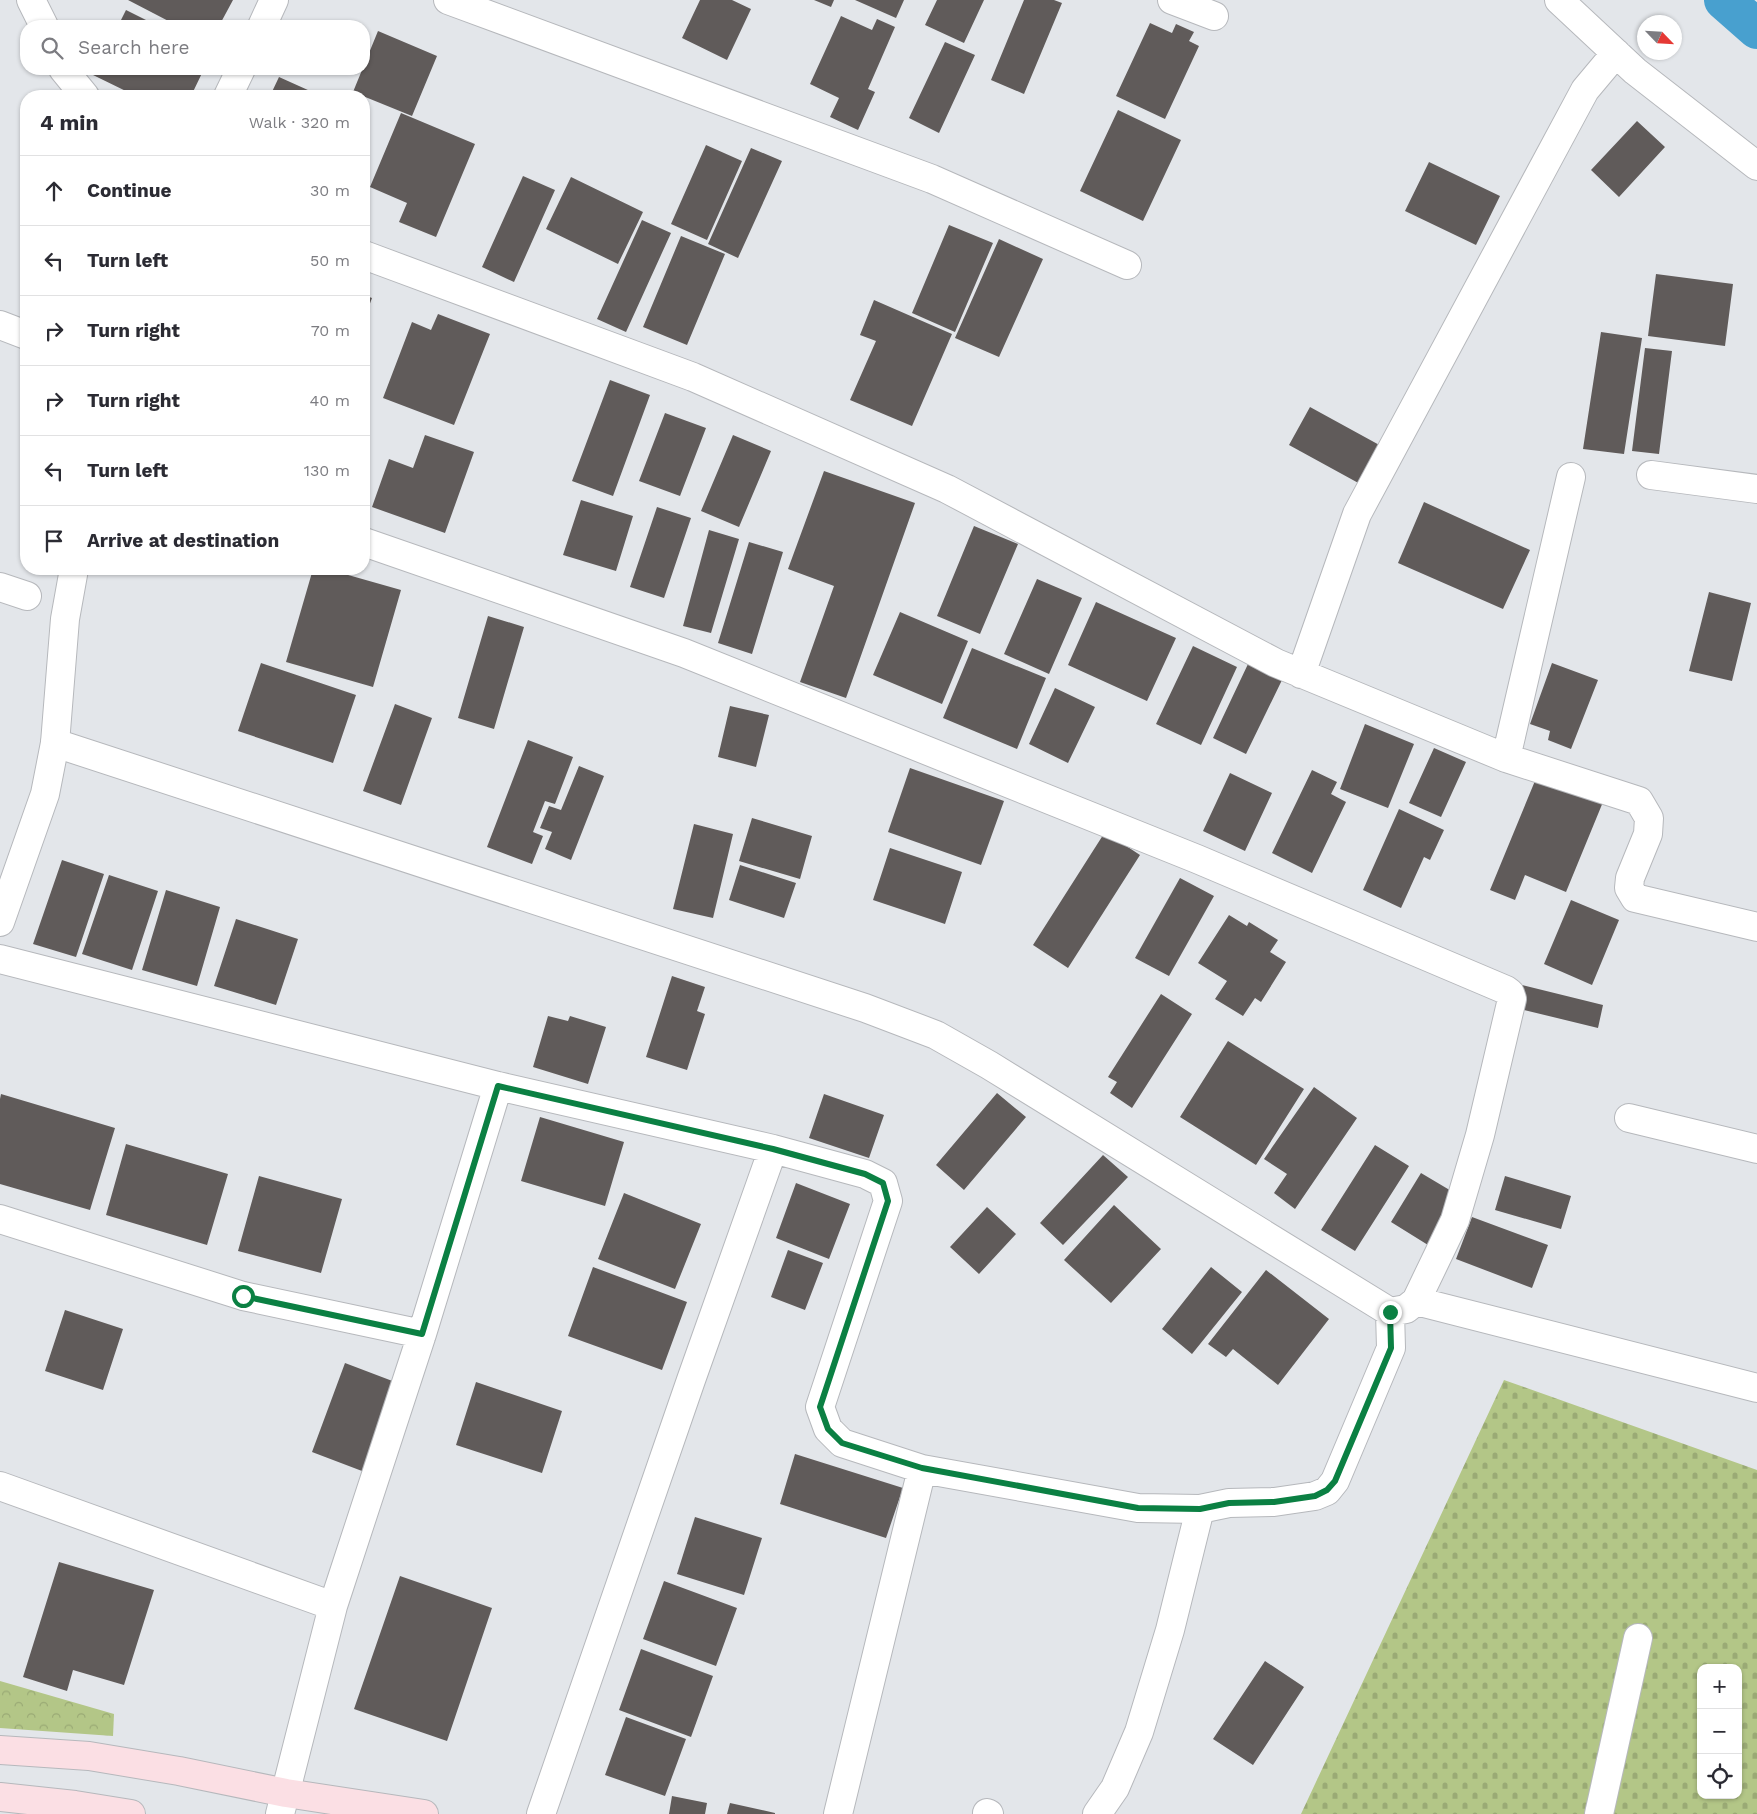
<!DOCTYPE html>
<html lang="en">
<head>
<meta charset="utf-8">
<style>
  :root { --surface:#fff; --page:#f7f7f7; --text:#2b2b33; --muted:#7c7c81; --line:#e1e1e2 }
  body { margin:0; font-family:"Work Sans",sans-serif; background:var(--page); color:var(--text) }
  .controls { position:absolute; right:15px; bottom:15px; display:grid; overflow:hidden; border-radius:10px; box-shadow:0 1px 4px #0004 }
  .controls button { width:45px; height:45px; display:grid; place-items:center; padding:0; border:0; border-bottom:1px solid var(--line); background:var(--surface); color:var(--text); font:25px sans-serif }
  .compass { position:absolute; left:1637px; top:15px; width:45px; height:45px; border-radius:50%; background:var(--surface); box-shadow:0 1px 4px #0004; rotate:115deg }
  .stop { position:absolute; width:15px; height:15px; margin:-11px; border:4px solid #0b8043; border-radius:50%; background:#fff }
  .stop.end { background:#0b8043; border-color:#fff; box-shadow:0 1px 5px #0008 }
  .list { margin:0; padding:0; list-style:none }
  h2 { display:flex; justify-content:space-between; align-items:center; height:65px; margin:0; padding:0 20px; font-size:21px }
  h2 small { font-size:16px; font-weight:400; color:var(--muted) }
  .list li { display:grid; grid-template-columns:32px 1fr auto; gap:15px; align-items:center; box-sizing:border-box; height:70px; padding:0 20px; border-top:1px solid var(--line) }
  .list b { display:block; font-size:19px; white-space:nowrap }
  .list em { font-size:16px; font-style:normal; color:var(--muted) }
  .icon { flex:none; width:28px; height:28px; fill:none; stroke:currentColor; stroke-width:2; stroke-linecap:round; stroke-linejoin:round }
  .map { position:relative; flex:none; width:1757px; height:1814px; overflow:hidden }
  .search { position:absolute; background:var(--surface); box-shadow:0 1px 4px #0004; left:20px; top:20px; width:350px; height:55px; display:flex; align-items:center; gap:12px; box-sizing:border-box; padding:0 18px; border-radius:20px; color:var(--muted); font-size:19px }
  .panel { position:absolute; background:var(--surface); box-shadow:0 1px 4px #0004; left:20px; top:90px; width:350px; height:485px; border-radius:20px }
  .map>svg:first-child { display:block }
  .cemetery { fill:url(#cemetery-stones); fill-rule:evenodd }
  .park { fill:url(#park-crowns) }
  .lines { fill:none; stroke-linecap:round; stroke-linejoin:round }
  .canal { stroke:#48a0cf; stroke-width:40 }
  .building { fill:#605b5a }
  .minor-casing { stroke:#b6b8bc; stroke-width:30 }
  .tertiary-casing { stroke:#b6b8bc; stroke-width:30 }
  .secondary-casing { stroke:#b6b8bc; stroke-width:30 }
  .minor { stroke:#fff; stroke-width:28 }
  .tertiary { stroke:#fff; stroke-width:28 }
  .secondary { stroke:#fbdfe4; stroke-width:28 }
  .route { stroke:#0b8043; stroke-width:6 }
</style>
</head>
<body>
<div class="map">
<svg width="1757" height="1814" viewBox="0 0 1757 1814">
  <defs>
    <pattern id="cemetery-stones" width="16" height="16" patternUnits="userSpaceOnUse" patternTransform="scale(1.25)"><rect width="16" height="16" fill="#b3c687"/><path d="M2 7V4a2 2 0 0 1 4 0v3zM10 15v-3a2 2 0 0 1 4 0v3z" fill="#9aaa75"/></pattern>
    <pattern id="park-crowns" width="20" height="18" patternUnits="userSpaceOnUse" patternTransform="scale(1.25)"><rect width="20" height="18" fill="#b3c687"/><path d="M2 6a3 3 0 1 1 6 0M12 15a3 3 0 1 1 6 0" fill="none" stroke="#9aaa75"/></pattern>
  </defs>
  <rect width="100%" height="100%" fill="#e3e6ea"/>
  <!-- cemetery -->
  <path class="cemetery" d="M1504 1380 1757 1470V1814H1301ZM1701 1668H1738V1795H1701Z"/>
  <!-- park -->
  <path class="park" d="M0 1681 114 1714 113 1736 0 1728Z"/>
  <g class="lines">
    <!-- canal -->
    <path class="canal" d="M1724 0 1757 29"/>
  </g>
  <!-- building -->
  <path class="building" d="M128 0H233L219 26H178Z
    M700 0H732L751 9 727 60 682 38Z
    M814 0H834L831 7Z
    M855 0H904L896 18Z
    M937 0H984L964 43 925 25Z
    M1024 0H1054L1062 3 1024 94 991 80Z
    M126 10 158 26H118Z
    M841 16 872 30 877 19 895 27 868 89 875 92 858 130 830 117 839 98 810 84Z
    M1150 23 1172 33 1176 24 1194 32 1189 41 1199 46 1165 119 1116 96Z
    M378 31 437 56 412 116 353 92Z
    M945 42 975 55 939 133 909 118Z
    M96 69H204L191 96H136L93 75Z
    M279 77 319 95 318 96H270Z
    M1118 110 1181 140 1143 221 1080 191Z
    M401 113 475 144 436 237 399 222 407 203 370 187Z
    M1637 121 1665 147 1619 197 1591 170Z
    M706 145 742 161 707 240 671 224Z
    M751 148 782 161 738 258 708 244Z
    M1429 162 1500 196 1476 245 1405 211Z
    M523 176 555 190 514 282 482 267Z
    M571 177 643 212 618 264 546 229Z
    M642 220 671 233 626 332 597 319Z
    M949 225 993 243 955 332 912 313Z
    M681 236 725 254 687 345 643 327Z
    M999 239 1043 259 999 357 955 338Z
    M1656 274 1733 284 1725 346 1648 336Z
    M364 295 372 298 364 320Z
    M874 300 952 334 912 426 850 400 876 341 860 335Z
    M438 314 490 334 454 425 383 398 412 322 431 330Z
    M1601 332 1642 338 1624 454 1583 449Z
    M1645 348 1672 351 1659 454 1632 451Z
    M610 380 650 395 613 496 572 481Z
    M1310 407 1383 447 1362 485 1289 445Z
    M665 413 706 428 680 496 639 481Z
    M425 435 474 452 445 533 372 507 389 459 413 468Z
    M733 435 771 451 739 527 701 511Z
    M824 471 915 503 846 698 800 682 834 586 788 569Z
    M581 500 633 516 616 571 563 555Z
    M1424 502 1530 550 1503 609 1398 563Z
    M657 507 691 518 664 598 630 587Z
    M974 526 1018 544 980 634 937 616Z
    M709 530 739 539 711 633 683 626Z
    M749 542 783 552 752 654 718 643Z
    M313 569H327L401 590 373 687 286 662Z
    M1037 579 1082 598 1049 674 1004 654Z
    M1709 592 1751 603 1732 681 1689 671Z
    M1096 602 1176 638 1147 701 1068 665Z
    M900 612 968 641 942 704 873 675Z
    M488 616 524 627 494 729 458 718Z
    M1193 646 1237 667 1201 745 1156 724Z
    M972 648 1046 678 1017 749 943 718Z
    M261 663 356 695 333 763 238 731Z
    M1552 663 1598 680 1571 749 1548 740 1550 731 1530 724Z
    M1248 664 1282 680 1246 754 1213 738Z
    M1055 688 1095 707 1068 763 1029 744Z
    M395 704 432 718 401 805 363 791Z
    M730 706 769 715 756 767 718 757Z
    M1365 724 1414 744 1388 808 1340 789Z
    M528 740 573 757 555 804 545 801 533 832 543 836 532 864 487 847Z
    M1434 748 1466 762 1441 817 1409 803Z
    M579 766 604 776 571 860 545 849 552 832 540 828 549 806 561 810Z
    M910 768 1004 801 981 865 888 832Z
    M1312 770 1337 782 1331 794 1346 802 1312 873 1272 853Z
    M1230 773 1272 793 1245 851 1203 831Z
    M1537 776 1603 802 1566 892 1525 875 1515 900 1490 890Z
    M1399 809 1444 830 1430 860 1424 857 1401 908 1363 890Z
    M752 818 812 836 800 879 739 861Z
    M694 824 733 834 713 918 673 909Z
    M1105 832 1140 855 1068 968 1033 945Z
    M890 848 962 872 945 924 873 900Z
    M62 860 104 874 76 957 33 944Z
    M740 865 796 883 784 918 729 900Z
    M109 875 158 891 132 970 82 954Z
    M1180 878 1214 896 1169 976 1135 958Z
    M166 890 220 907 197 986 142 970Z
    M1571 900 1619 920 1592 985 1544 964Z
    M1229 915 1247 926 1249 922 1278 940 1270 952 1286 962 1261 1002 1255 998 1243 1016 1215 999 1227 981 1198 963Z
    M236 919 298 939 276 1005 214 986Z
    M672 976 705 987 697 1011 705 1014 687 1070 646 1057Z
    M1522 985 1603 1005 1598 1028 1516 1008Z
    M1161 994 1192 1014 1132 1108 1110 1093 1117 1082 1108 1077Z
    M548 1016 568 1021 570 1016 606 1027 588 1084 533 1067Z
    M1228 1041 1304 1089 1256 1165 1180 1117Z
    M1314 1087 1357 1118 1295 1209 1274 1193 1287 1174 1264 1159Z
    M997 1093 1026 1117 964 1190 936 1165Z
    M1 1094 115 1128 90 1210 0 1184V1099Z
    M824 1094 884 1115 869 1158 809 1138Z
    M540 1117 624 1142 605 1206 521 1181Z
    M126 1144 228 1174 207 1245 106 1215Z
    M1375 1145 1409 1166 1355 1251 1321 1230Z
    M1103 1155 1128 1177 1063 1245 1040 1223Z
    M1421 1173 1458 1195 1428 1245 1391 1222Z
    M259 1176 342 1199 321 1273 238 1251Z
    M1505 1176 1571 1196 1561 1229 1495 1210Z
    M796 1183 850 1204 829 1259 776 1238Z
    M624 1193 701 1224 675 1289 598 1259Z
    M1114 1205 1161 1249 1111 1303 1064 1260Z
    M987 1207 1016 1234 979 1274 950 1247Z
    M1472 1217 1548 1245 1532 1288 1456 1259Z
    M788 1250 823 1263 805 1310 771 1297Z
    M593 1267 687 1302 662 1370 568 1336Z
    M1211 1267 1242 1292 1192 1354 1162 1329Z
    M1266 1270 1329 1319 1278 1385 1233 1349 1226 1357 1208 1344Z
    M65 1310 123 1329 103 1390 45 1371Z
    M345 1363 395 1382 362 1471 312 1452Z
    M476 1382 562 1411 542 1473 456 1445Z
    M795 1454 903 1488 886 1538 780 1504Z
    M695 1517 762 1538 744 1595 677 1574Z
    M59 1562 154 1590 124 1685 73 1670 67 1691 23 1677Z
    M400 1576 492 1608 447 1741 354 1709Z
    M664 1581 737 1608 716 1666 643 1639Z
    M641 1649 713 1676 691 1737 619 1710Z
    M1265 1661 1304 1687 1253 1765 1213 1739Z
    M626 1717 686 1739 665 1796 605 1775Z
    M672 1796 707 1803 705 1814H669Z
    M730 1803 775 1813V1814H727Z"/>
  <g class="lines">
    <!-- minor casing -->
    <g class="minor-casing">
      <path id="minor" d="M31 0 44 26
        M448 0 932 179 1127 265
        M1172 0 1214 16
        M1559 0 1635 71 1757 166
        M63 69 85 96
        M364 255 693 377 947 489 1276 663 1506 758 1639 801 1649 818 1648 834 1630 878 1629 888 1635 898 1757 927
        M0 325 26 335
        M1651 475 1757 489
        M0 587 27 596
        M1301 674 1357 514 1585 90 1616 53
        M55 743 865 1008 936 1035 989 1065 1390 1312 1406 1309 1416 1301 1455 1220 1480 1135 1512 999 1510 993 1506 990 1197 859 684 653 364 542
        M1506 758 1571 477
        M0 959 498 1086 773 1149 865 1174 883 1183 888 1201 820 1407 828 1429 842 1443 922 1469 1138 1508 1200 1509 1229 1503 1274 1502 1315 1496 1327 1491 1335 1481 1391 1348 1390 1312
        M1629 1118 1757 1149
        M0 1219 243 1296 422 1334
        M1416 1301 1757 1388
        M0 1486 333 1606
        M987 1813 989 1814
        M280 1814 333 1606 422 1334 498 1086
        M541 1814 691 1380 773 1149
        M838 1814 922 1469
        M1097 1814 1115 1788 1139 1732 1170 1630 1200 1509
        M1599 1814 1638 1638"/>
    </g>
    <!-- tertiary casing -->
    <g class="tertiary-casing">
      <path id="tertiary" d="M262 26 274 0
        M228 96 241 69
        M0 922 45 794 55 743 65 619 74 569"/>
    </g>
    <!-- secondary casing -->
    <g class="secondary-casing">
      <path id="secondary" d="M0 1750 89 1756 179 1771 286 1793 424 1814
        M0 1797 75 1805 131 1814"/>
    </g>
    <!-- minor -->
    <use href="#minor" class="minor"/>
    <!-- tertiary -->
    <use href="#tertiary" class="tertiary"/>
    <!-- secondary -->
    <use href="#secondary" class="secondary"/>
  </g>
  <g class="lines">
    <!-- route -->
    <path class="route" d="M243 1296 422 1334 498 1086 773 1149 865 1174 883 1183 888 1201 820 1407 828 1429 842 1443 922 1468 1138 1508 1200 1509 1229 1503 1274 1502 1315 1496 1327 1490 1335 1481 1391 1348 1390 1312"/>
  </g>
</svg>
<div class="controls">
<button>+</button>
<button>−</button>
<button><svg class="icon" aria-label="locate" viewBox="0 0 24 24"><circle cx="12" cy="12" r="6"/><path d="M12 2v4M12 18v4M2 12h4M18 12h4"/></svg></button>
</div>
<svg class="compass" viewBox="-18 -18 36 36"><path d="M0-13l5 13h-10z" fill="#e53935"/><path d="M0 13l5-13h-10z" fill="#7c7c81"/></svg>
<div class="stop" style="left:243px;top:1296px"></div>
<div class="stop end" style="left:1390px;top:1312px"></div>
<div class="search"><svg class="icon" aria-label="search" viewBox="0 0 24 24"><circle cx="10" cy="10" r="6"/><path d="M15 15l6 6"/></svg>Search here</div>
<section class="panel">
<h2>4 min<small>Walk · 320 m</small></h2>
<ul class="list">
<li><svg class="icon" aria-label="ahead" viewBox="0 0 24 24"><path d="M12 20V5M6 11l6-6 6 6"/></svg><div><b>Continue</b></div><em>30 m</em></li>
<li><svg class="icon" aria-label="left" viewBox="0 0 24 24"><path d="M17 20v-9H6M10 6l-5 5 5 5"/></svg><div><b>Turn left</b></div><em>50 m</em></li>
<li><svg class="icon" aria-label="right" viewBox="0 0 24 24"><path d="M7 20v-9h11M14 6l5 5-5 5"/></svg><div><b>Turn right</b></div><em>70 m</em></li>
<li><svg class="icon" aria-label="right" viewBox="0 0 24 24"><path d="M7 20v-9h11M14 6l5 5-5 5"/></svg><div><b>Turn right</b></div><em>40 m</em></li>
<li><svg class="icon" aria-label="left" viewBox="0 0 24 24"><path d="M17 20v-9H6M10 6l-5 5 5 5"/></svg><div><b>Turn left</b></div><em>130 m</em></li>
<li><svg class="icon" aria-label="arrive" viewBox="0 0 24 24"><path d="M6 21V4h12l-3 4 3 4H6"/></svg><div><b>Arrive at destination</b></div></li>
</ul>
</section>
</div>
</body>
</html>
